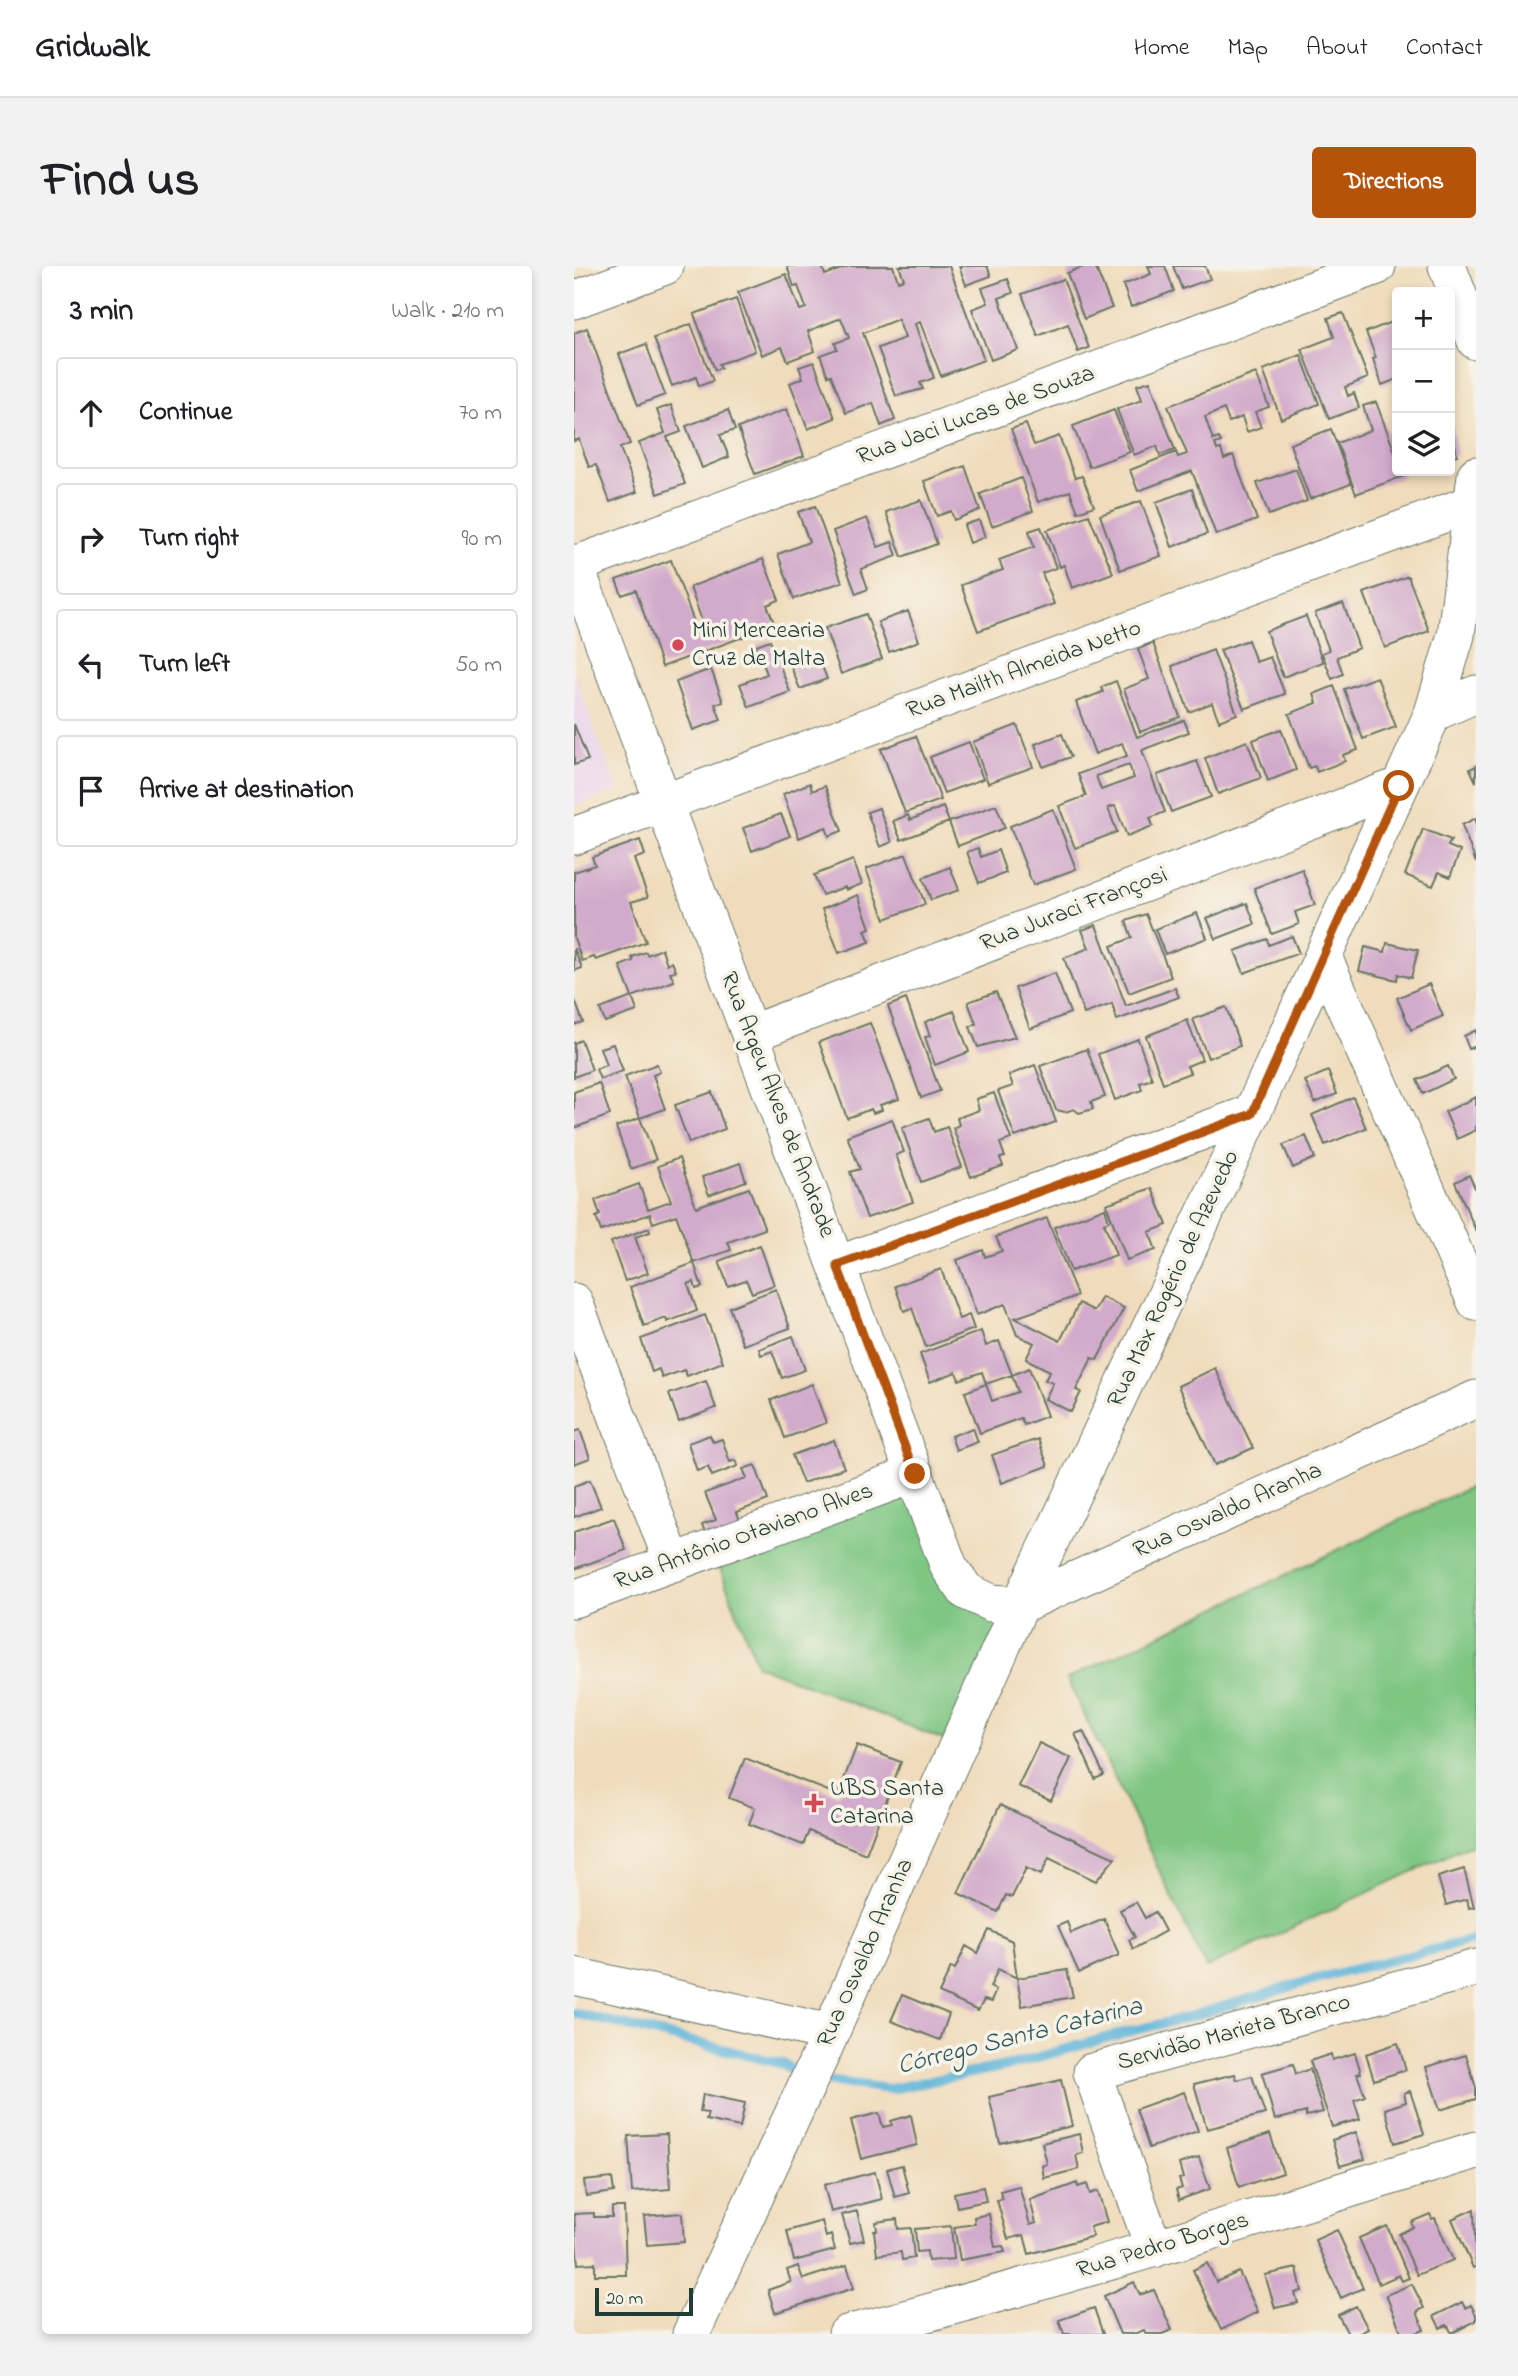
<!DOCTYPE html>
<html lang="en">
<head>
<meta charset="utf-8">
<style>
  :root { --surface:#fff; --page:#f2f2f2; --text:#202124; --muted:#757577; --line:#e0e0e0; --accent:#b45309 }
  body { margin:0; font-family:"Indie Flower",sans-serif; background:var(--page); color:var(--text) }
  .controls { position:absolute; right:21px; top:21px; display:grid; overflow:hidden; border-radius:7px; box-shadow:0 4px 10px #0003 }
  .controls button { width:63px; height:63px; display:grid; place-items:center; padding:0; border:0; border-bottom:2px solid var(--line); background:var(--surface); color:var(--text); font:35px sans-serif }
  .scale { position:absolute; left:21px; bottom:18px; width:98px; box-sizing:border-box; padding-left:7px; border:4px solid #1f3d34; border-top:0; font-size:19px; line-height:24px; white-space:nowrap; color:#1f3d34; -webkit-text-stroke:5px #f7f3e8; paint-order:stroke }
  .stop { position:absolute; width:21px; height:21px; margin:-16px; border:5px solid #b45309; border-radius:50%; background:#fff }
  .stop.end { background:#b45309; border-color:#fff; box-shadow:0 2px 7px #0008 }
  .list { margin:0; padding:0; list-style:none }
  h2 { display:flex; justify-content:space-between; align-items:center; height:91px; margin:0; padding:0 28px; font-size:30px }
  h2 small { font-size:23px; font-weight:400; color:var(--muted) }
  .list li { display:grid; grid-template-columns:46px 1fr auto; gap:21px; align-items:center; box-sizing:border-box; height:112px; margin:0 14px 14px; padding:0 14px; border:2px solid var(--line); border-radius:7px }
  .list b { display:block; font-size:26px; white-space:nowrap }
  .list em { font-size:23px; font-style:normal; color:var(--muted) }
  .icon { flex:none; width:38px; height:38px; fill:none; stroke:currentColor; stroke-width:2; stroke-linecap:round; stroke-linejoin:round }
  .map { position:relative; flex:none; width:902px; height:2068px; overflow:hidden; border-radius:7px }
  header { display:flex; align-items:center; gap:42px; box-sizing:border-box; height:98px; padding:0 35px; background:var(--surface); border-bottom:2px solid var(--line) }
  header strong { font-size:33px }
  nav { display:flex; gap:38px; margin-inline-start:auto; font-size:24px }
  .intro { display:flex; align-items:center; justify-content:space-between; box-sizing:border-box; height:168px; padding:0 42px }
  h1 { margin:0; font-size:49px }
  .button { padding:18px 32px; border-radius:7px; background:var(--accent); color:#fff; font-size:24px; font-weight:700 }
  main { display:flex; gap:42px; padding:0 42px }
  aside { flex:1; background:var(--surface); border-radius:7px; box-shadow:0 4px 10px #0003 }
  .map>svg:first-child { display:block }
  .built { fill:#e9d1ed }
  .green { fill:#7ec682; stroke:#4e825b; stroke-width:2 }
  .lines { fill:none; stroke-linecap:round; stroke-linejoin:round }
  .stream { stroke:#5cb3d9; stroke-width:10 }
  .building { fill:#d2aacb; fill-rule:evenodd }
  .minor-casing { stroke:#687564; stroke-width:39 }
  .minor { stroke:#fff; stroke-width:37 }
  .route { stroke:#b45309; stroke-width:9 }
  .poi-dot { fill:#d1495b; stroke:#f7f3e8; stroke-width:2.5 }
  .labels { text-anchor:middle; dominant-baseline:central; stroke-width:7; stroke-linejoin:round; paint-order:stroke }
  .street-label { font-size:24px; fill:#1f3d34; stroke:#f7f3e8 }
  .poi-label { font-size:24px; fill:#1f3d34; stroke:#f7f3e8; text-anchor:start }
  .water-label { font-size:26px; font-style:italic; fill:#2e5a5d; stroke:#f7f3e8 }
</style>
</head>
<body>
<header>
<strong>Gridwalk</strong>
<nav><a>Home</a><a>Map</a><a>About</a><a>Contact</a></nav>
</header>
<div class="intro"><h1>Find us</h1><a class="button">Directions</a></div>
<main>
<aside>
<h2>3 min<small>Walk · 210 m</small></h2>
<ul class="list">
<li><svg class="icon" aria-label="ahead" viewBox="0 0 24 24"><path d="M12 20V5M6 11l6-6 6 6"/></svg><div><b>Continue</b></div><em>70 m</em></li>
<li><svg class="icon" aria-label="right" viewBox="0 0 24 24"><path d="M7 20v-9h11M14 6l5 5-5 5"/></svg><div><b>Turn right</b></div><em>90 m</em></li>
<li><svg class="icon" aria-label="left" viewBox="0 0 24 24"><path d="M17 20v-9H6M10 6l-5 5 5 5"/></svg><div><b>Turn left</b></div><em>50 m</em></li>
<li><svg class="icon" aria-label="arrive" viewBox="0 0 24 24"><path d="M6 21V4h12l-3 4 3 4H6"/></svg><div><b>Arrive at destination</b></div></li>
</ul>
</aside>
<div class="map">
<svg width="902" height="2068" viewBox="0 0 902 2068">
  <rect width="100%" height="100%" fill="#f7f3e8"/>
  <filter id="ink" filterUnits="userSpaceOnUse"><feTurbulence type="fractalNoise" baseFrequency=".0143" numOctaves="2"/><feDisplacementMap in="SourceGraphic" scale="14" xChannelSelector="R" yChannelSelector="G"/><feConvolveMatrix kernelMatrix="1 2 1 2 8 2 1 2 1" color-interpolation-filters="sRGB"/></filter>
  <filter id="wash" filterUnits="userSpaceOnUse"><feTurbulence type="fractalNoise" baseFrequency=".00686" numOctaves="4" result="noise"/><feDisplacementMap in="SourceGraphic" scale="28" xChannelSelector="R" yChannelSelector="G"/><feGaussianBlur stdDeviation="1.57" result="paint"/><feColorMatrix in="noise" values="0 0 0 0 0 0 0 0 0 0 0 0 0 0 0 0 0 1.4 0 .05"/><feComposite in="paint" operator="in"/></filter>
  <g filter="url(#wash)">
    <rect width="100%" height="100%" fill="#f0dcbc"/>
    <!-- built -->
    <path class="built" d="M0 408 43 524 0 540Z"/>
    <!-- green -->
    <path class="green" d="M341 1208 375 1301 446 1339 384 1480 183 1399 138 1282Z
      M902 1218V1576L632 1702 493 1413Z"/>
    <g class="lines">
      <!-- stream -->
      <path class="stream" d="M0 1747 209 1798 229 1812
        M244 1814 316 1823 437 1799 549 1767 611 1752 745 1712 902 1673"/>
    </g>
    <g id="blocks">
      <!-- building -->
      <path class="building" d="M213 0H248L251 9 275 0H319L324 15 330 13 325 0H375L410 94 367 110 346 56 341 58 360 112 346 117 349 123 322 130 304 82 331 72 324 53 289 67 321 154 307 160 299 137 272 147 257 109 254 110 246 89 263 83 261 77 275 72 267 52 234 65 241 85 214 95 208 81 188 89 164 26 212 8 226 44 232 42 224 20 220 21Z
        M385 0H413L417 10 392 19Z
        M511 0H521L538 42 510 53 493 7Z
        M574 0H591L600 25 557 41 549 19 577 8Z
        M599 0H631L636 13 608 23Z
        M434 13 439 27 425 32 444 84 417 94 398 43 414 37 408 22Z
        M489 13 515 82 504 86 494 58 464 70 448 28Z
        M162 33 181 85 145 98 147 102 141 104 120 48Z
        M769 47 794 112 771 121 774 130 780 127 785 142 755 153 728 83 760 71 754 52Z
        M820 55 823 66V113L808 119 799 93 802 92 792 66Z
        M117 58 139 115 125 120 122 111 98 120 80 72Z
        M13 62 56 178 46 182 63 226 36 236 22 199 15 201 5 173 0 175V67Z
        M72 78 91 129 64 139 45 88Z
        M727 89 745 138 707 153 689 104Z
        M240 96 261 152 234 163 216 117 229 112 225 101Z
        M682 107 695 141 681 146 687 161 673 166 668 151 655 156 650 143 631 151 639 174 645 172 647 176 641 178 643 184 647 183 650 193 659 189 683 254 642 269 618 205 564 225 556 204 602 186 604 191 613 188 594 140Z
        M576 115 601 184 586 189 583 180 560 189 543 143 568 134 563 119Z
        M802 136 823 192V205H828L830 210 782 228 763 177 797 164 789 140Z
        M97 139 107 166 93 171 111 218 84 228 65 177 91 167 83 144Z
        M213 143 230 190 181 208 164 162Z
        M154 144 161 164 146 169 155 191 128 202 112 160Z
        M540 144 556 186 515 201 499 160Z
        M876 150 883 189 876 191Z
        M452 158 460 179 485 170 501 212 508 210 520 240 504 246 496 225 464 236 437 163Z
        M757 163 777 218 736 233 716 178Z
        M391 200 406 244 380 254 377 245 363 250 350 215Z
        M722 203 733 235 695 249 683 217Z
        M447 212 459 245 418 260 406 228Z
        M618 223 633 268 598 281 582 236Z
        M347 234 363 278 328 291 312 246Z
        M567 235 587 290 546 304 526 249Z
        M241 240 268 316 220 333 204 288 235 276 224 246Z
        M515 249 539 307 498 322 490 299 486 301 473 264Z
        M293 252 304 281 318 276 323 290 287 303 294 323 282 328 259 265Z
        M405 254 411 271 396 277 390 259Z
        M467 261 482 302 468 307 480 338 404 365 387 319 429 304 425 294 460 281 455 265Z
        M189 293 205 334 193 339 201 359 88 401 62 324 48 329 42 314 97 294 126 372 133 369 116 321Z
        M834 310 855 365 811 382 790 327Z
        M769 337 785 382 763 391 769 408 758 413 748 387 755 384 741 347Z
        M334 345 345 375 315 386 304 356Z
        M292 348 308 393 267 408 251 362Z
        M732 350 749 396 709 411 692 365Z
        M196 374 216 426 175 441 166 418 193 408 182 379Z
        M674 374 682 396 696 391 711 428 670 443 646 384Z
        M579 377 606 451 566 466 550 423 575 413 564 383Z
        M639 384 663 448 645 455 638 437 615 446 598 400Z
        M244 390 253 413 226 423 217 401Z
        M137 403 149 436 141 438 147 454 119 464 102 416Z
        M803 411 822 461 789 473 770 423Z
        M542 415 563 471 610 454 615 466 568 484 591 546 576 552 579 560 553 570 541 540 534 542 543 566 501 582 485 540 512 530 504 508 553 490 548 477 521 488 502 436 529 426 527 421ZM555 499 560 512 527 524 522 510Z
        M760 420 784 484 769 489 771 495 743 506 741 500 735 502 715 448 743 437 740 428Z
        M0 458 14 494 0 499Z
        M443 459 459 501 414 517 399 476Z
        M707 463 722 504 694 515 679 474Z
        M488 468 497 491 469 501 461 478Z
        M342 470 367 534 331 547 307 483Z
        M673 475 687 512 644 528 631 492Z
        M395 476 409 513 370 527 356 491Z
        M623 495 637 531 597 546 583 509Z
        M902 500V516L896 503Z
        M236 517 238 525 251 520 268 565 255 570 252 561 225 572 209 528Z
        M422 539 431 562 384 580 375 556Z
        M369 541 375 556 327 574 319 555 334 549 336 554Z
        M305 542 318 576 306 581 293 546Z
        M479 543 502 603 459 619 436 560Z
        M207 548 216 570 178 585 169 562Z
        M902 552V597L888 559Z
        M849 563 877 574 874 580 886 585 876 611 865 606 859 620 831 609Z
        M66 574 71 589 60 593 74 631 57 636 72 676 22 694 20 691 8 695 0 672V606L21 599 18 591Z
        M404 582 407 591 424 584 432 607 405 617 393 586Z
        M332 588 351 638 311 653 292 603Z
        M279 594 288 618 272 624 271 621 248 629 240 609Z
        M376 601 385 624 357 634 349 612Z
        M728 603 741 639 721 646 725 658 698 668 680 622Z
        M284 629 296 662 291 664 296 676 265 687 248 643Z
        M673 637 681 658 642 673 633 652Z
        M623 647 633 672 591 688 581 663Z
        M572 648 597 711 555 727 537 680 558 672 552 655Z
        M522 659 552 740 601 722 605 731 543 754 538 738 510 748 490 692 515 682 508 664Z
        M718 670 725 687 670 707 661 685 693 673 695 679Z
        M813 677 844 684 837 712 824 708 823 714 785 705 791 681 811 686Z
        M0 682 8 702 0 705Z
        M88 683 93 698 98 696 102 705 96 706 100 715 58 731 46 700 59 695 58 691 72 686 73 689Z
        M481 707 496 747 456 763 441 722Z
        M855 718 869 750 837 764 823 732Z
        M422 726 441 771 404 781 396 761 402 758 394 736Z
        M58 731 63 745 31 756 26 743Z
        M0 732 9 756 0 759Z
        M332 733 366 825 347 832 314 740Z
        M652 741 666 780 634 792 619 753Z
        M380 745 395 786 361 799 351 771 356 770 351 756Z
        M613 754 628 794 613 800 616 807 589 817 572 770Z
        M296 757 325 833 306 839 308 844 299 847 297 843 273 852 245 776Z
        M902 764V780L895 783 890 770Z
        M564 773 578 813 566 817 568 824 541 834 524 788Z
        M7 774 18 804 0 811V777Z
        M39 778 49 805 26 813 22 803 32 799 26 782Z
        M513 783 531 831 517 836 519 843 505 847 500 843 491 846 482 844 466 800Z
        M83 798 86 806 79 809 91 843 66 852 51 810Z
        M461 799 482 856 441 871 424 825 439 820 435 809Z
        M874 800 880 813 849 828 843 814Z
        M754 805 763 828 741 837 731 815Z
        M25 817 36 849 0 862V826Z
        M138 826 151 863 115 877 101 839Z
        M420 827 437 873 426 877 431 891 426 892 429 900 397 911 379 862 385 859 383 852 405 844 402 833Z
        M779 831 792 862 751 879 738 849Z
        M902 831V864L883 873 871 846Z
        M66 852 82 894 57 903 42 861Z
        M355 852 360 866 373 861 388 901 347 916 328 862Z
        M318 853 330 886 322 889 339 936 293 952 276 906 286 903 273 870Z
        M732 870 741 892 719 902 709 879Z
        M105 892 122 941 175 922 191 963 154 976 157 984 120 997 102 949 79 957 76 948 27 965 22 951 26 949 21 934 65 918 74 943 97 935 84 900Z
        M166 897 172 915 135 929 128 911Z
        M895 909 902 924V965L881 916Z
        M578 922 593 959 575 966 582 984 553 994 532 938Z
        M531 942 535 955 530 957 542 989 497 1005 480 961Z
        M473 952 503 1030 441 1052 486 1075 505 1037 520 1045 528 1031 550 1042 523 1094 518 1092 502 1124 507 1126 497 1146 471 1133 479 1117 471 1114 476 1105 452 1093 460 1077 443 1069 431 1038 403 1049 383 994 409 984 411 991 428 985 422 971Z
        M75 962 76 966 61 971 74 1007 51 1015 37 976Z
        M186 979 200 1019 178 1027 172 1014 154 1020 145 995Z
        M120 997 128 1021 122 1023 120 1016 114 1018 123 1045 93 1056 92 1052 70 1060 56 1021Z
        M367 1003 385 1053 395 1049 400 1063 352 1081 338 1042 330 1045 321 1020Z
        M202 1023 216 1062 169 1079 155 1041Z
        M131 1049 149 1096 113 1110 110 1104 88 1112 85 1103 78 1106 67 1073Z
        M407 1065 412 1080 425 1075 438 1109 412 1118 408 1106 385 1114 382 1106 356 1116 346 1088Z
        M219 1070 231 1104 208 1112 198 1085 187 1089 185 1083Z
        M455 1102 473 1150 450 1159 447 1152 406 1167 391 1126 412 1118 418 1135 444 1126 438 1109Z
        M641 1102 679 1182 641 1199 604 1120Z
        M132 1115 142 1142 105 1156 95 1128Z
        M238 1118 252 1157 211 1172 197 1134Z
        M399 1162 404 1176 382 1184 377 1170Z
        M6 1164 16 1192 0 1198V1166Z
        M136 1169 139 1176 148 1173 156 1196 162 1194 164 1200 138 1210 134 1201 123 1205 114 1177Z
        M464 1173 474 1200 428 1217 418 1189Z
        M260 1174 270 1202 229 1217 218 1189Z
        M181 1199 194 1234 163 1246 169 1264 134 1275 128 1259 142 1254 131 1227 173 1212 169 1203Z
        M16 1214 27 1241 0 1251V1220Z
        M40 1252 52 1284 0 1303V1266Z
        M509 1465 530 1509 521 1513 501 1468Z
        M465 1477 497 1492 477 1535 444 1520Z
        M283 1479 327 1496 292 1588 235 1565 229 1579 175 1558 181 1542 155 1532 171 1492 264 1529Z
        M426 1539 486 1567 541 1592 522 1615 475 1592 467 1609 452 1602 438 1631 432 1629 424 1646 384 1627Z
        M890 1603 900 1641 895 1642 893 1633 872 1639 864 1611Z
        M562 1636 571 1652 581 1646 591 1665 559 1683 555 1674 561 1671 546 1644Z
        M530 1653 545 1689 505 1707 484 1660 493 1656 497 1667Z
        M415 1664 438 1675 443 1712 424 1703 416 1721 422 1724 417 1736 410 1734 404 1745 365 1727 377 1701 381 1703 392 1680 404 1687Z
        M493 1704 499 1731 448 1740 443 1712Z
        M328 1729 375 1748 366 1774 317 1755Z
        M824 1777 832 1804 800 1814 792 1788Z
        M781 1787 787 1807 783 1808 791 1830 780 1834 786 1853 758 1861 736 1795 757 1788 758 1794Z
        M892 1789 902 1822V1833L866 1844 852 1801Z
        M719 1798 722 1808 736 1803 749 1846 732 1850V1846L701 1854 688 1807Z
        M661 1808 663 1814 678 1810 691 1848 633 1863 620 1818Z
        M487 1814 498 1860 426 1877 415 1831Z
        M836 1825 850 1868 821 1877 811 1843 832 1836 830 1827Z
        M610 1826 624 1865 575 1882 562 1843Z
        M129 1828 171 1837 166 1861 132 1854 134 1847 126 1846Z
        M305 1847 309 1861 318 1859 317 1855 337 1849 343 1879 287 1893 277 1854Z
        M782 1866 791 1893 766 1900 758 1874Z
        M93 1868 96 1923 58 1926 54 1870Z
        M505 1868 509 1887 502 1889 505 1903 470 1912 468 1900 473 1898 468 1877Z
        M696 1868 709 1907 665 1921 653 1882Z
        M625 1891 636 1923 605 1934 602 1924 608 1922 605 1913 609 1912 605 1898Z
        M328 1899 335 1927 321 1931 313 1903Z
        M301 1906 308 1933 257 1946 250 1919Z
        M38 1912 40 1926 12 1930 10 1915Z
        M503 1917 504 1921 513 1918 516 1928 524 1925 533 1956 516 1961 519 1970 455 1988 450 1969 434 1973 423 1934 428 1933 426 1925 445 1920 456 1959 462 1957 456 1934Z
        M409 1921 412 1935 383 1941 380 1927Z
        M38 1941H50L52 2009H21V1997L4 1998 0 1948 20 1947V1951H38Z
        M900 1943 902 2001 899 2002 878 1953Z
        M283 1945 290 1974 276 1977 268 1949Z
        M108 1947 110 1976 73 1979 70 1950Z
        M415 1948 421 1981 429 1980 431 1986 386 1994 380 1961 401 1958 400 1951Z
        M856 1948 858 1953 861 1952 879 1994 843 2009 825 1968 839 1961 837 1956Z
        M323 1953 324 1963 337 1962 340 1992 328 1994 327 1986 303 1989 300 1965H303L302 1956Z
        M248 1955 252 1971 257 1969 261 1984 220 1995 213 1965Z
        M377 1960 380 1993 354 1995 353 1985 343 1986 341 1963Z
        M813 1960 835 2012 828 2015 825 2009 805 2018 785 1972Z
        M763 1964 789 2022 767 2032 741 1974Z
        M633 1997 642 2016 665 2006 684 2046 647 2064 619 2004Z
        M273 1999 280 2022 201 2047 194 2024 217 2016 213 2004 224 2000 229 2013Z
        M723 2002 728 2025 721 2027 724 2037 701 2042 691 2009Z
        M560 2016 566 2029 580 2024 598 2064 588 2068H572L570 2064 560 2068H546L530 2030Z
        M838 2018 850 2042 843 2046 850 2064 840 2068H828L812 2029Z
        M888 2036 891 2042 897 2039 902 2049V2055L878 2067 873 2059 866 2062 860 2050Z
        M782 2040 794 2063 784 2068H774L764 2049Z
        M520 2042 529 2068H490L485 2054Z"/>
    </g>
  </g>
  <g filter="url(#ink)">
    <use href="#blocks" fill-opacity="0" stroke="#687564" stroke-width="2"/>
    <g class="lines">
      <!-- minor casing -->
      <g class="minor-casing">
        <path id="minor" d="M873 0 902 75
          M0 34 91 0
          M0 297 375 1301 392 1325 417 1337 446 1339 902 1133
          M1 299 803 0
          M859 447 902 428
          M0 570 899 237
          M749 691 902 1036
          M176 768 825 520
          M263 999 678 847
          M0 1036 99 1297
          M0 1333 341 1208
          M0 1710 257 1767
          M580 1983 518 1806 902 1702
          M117 2068 248 1786 446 1339 678 847 859 447 882 369 902 209
          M273 2068C485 2014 693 1948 902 1884"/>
      </g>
      <!-- minor -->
      <use href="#minor" class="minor"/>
    </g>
  </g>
  <g class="lines" filter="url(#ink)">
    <!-- route -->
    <path class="route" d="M341 1208 263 999 678 848 825 520"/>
  </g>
  <!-- markers -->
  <g class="poi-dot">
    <circle cx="104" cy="379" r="7"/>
    <path d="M236.5 1526.5h7v7h7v7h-7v7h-7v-7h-7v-7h7z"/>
  </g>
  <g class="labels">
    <!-- street labels -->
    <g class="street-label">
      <text transform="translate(402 150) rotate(-20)">Rua Jaci Lucas de Souza</text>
      <text transform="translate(450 404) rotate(-20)">Rua Mailth Almeida Netto</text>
      <text transform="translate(500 644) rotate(-21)">Rua Juraci Françosi</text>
      <text transform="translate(203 839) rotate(69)">Rua Argeu Alves de Andrade</text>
      <text transform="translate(600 1013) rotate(-65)">Rua Max Rogério de Azevedo</text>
      <text transform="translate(654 1245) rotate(-24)">Rua Osvaldo Aranha</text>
      <text transform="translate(170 1271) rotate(-20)">Rua Antônio Otaviano Alves</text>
      <text transform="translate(292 1687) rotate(-66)">Rua Osvaldo Aranha</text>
      <text transform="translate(660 1767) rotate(-15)">Servidão Marieta Branco</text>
      <text transform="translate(589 1980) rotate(-17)">Rua Pedro Borges</text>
    </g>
    <!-- poi labels -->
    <g class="poi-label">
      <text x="118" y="365">Mini Mercearia<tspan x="118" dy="28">Cruz de Malta</tspan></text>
      <text x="256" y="1523">UBS Santa<tspan x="256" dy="28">Catarina</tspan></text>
    </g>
    <!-- water labels -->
    <g class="water-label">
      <text transform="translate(446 1771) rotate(-14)">Córrego Santa Catarina</text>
    </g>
  </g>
</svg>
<div class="controls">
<button>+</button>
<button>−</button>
<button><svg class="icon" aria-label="layers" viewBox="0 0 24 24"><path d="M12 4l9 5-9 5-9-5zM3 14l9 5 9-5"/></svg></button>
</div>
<div class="scale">20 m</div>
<div class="stop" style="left:825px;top:520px"></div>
<div class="stop end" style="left:341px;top:1208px"></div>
</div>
</main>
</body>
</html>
